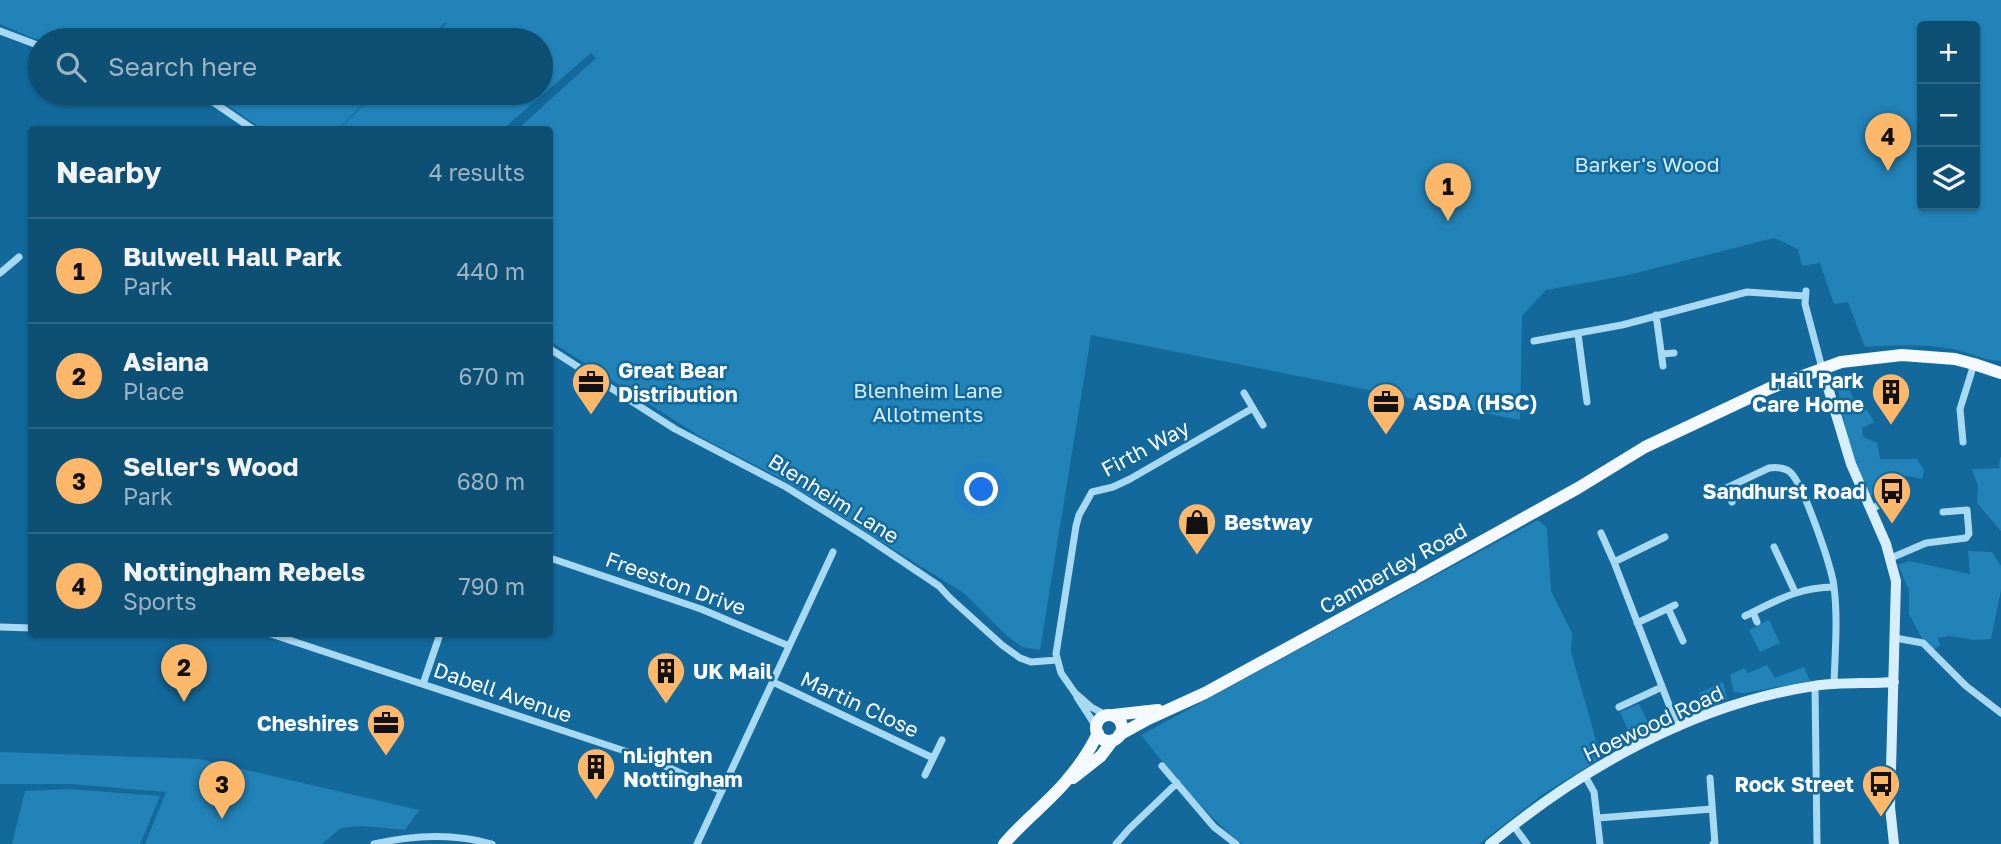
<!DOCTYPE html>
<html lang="en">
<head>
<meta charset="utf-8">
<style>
  :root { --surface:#0e4f74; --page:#175679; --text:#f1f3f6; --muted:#9bb5c5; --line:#2e6686; --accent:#ffb76a }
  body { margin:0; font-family:"Golos Text",sans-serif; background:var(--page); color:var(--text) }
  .controls { position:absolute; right:21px; top:21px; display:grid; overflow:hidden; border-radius:7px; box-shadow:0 2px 5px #0004 }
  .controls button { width:63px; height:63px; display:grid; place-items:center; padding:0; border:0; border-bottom:2px solid var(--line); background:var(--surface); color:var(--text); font:35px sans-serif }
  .you { position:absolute; left:982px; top:490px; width:24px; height:24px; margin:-18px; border:5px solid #fff; border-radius:50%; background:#1a73e8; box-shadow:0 0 0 10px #1a73e833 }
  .badge { display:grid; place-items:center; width:46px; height:46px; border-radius:50%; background:var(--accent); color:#111; font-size:23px; font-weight:700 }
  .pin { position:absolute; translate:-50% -58px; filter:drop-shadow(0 2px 4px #0008) }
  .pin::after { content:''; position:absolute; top:37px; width:24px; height:21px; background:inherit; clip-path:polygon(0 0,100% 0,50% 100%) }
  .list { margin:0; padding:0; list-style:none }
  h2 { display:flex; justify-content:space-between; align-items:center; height:91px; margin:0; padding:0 28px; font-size:30px }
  h2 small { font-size:23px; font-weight:400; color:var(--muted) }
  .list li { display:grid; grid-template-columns:46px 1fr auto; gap:21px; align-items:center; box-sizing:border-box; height:105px; padding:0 28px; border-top:2px solid var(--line) }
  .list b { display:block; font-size:26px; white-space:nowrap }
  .list p { margin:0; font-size:23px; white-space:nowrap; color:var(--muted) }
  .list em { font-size:23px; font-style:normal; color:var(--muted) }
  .icon { flex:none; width:38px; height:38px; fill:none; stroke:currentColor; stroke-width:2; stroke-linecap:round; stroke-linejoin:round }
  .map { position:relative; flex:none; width:2001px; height:844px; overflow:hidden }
  .search { position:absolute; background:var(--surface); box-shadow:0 2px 5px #0004; left:28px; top:28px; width:525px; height:77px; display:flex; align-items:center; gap:18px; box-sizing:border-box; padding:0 24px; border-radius:38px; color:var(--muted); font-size:26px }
  .panel { position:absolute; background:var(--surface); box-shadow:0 2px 5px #0004; left:28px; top:126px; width:525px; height:511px; border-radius:7px }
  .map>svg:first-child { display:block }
  .green { fill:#2283b8; fill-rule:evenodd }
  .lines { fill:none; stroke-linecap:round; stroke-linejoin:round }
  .street { stroke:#a8d9f3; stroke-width:7 }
  .secondary { stroke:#d7effd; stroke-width:10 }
  .primary { stroke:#f4faff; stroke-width:12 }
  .labels { text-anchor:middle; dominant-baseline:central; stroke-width:5; stroke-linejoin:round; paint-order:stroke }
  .park-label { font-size:21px; fill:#d0edfd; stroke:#13699b }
  .poi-label { font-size:21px; font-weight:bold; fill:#fff; stroke:#13699b; text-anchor:start }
  .street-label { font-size:21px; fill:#fff; stroke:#13699b }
</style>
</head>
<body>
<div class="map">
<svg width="2001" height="844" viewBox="0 0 2001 844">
  <rect width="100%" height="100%" fill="#13699b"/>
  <!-- green -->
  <path class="green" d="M0 0H2001V361C1985 361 1969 352 1953 349 1924 344 1895 345 1865 347L1848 302 1834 304 1820 263 1802 266 1798 249 1774 238 1624 276 1546 290 1522 316 1520 420 1091 335 1040 650 1022 647 1007 636 965 594 780 478 701 437 550 341V130L518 129 596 58 591 53 503 129H339L376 93H541V40H430L447 23 446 22 427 40H43L35 39 0 24ZM1922 26H1975V205H1922Z
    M210 93H374L337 130 262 129Z
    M1847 383 1856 405 1867 410 1874 422 1862 428 1863 437 1877 443 1880 459H1917L1924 470 1922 479 1908 476 1891 480 1893 491 1880 496 1869 495C1854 461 1843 426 1838 388Z
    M2000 457 2001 458V531L1977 503 1978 486 1972 469 1999 468Z
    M1538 520 1547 528 1551 591 1572 633 1571 652 1601 758 1542 795 1479 844H1242C1203 812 1172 774 1141 735Z
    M1968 551 1992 552 2001 566V590L1991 639 1974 640 1950 636 1938 638 1940 645 1933 650 1924 642 1909 614V590L1898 565 1909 561 1970 574Z
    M1769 620 1780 643 1760 652 1749 630Z
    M1767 665 1775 678 1804 667 1810 681 1745 693 1734 692 1730 675 1744 668 1748 673Z
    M1723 682 1727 699 1715 706 1689 716 1686 711 1703 703 1699 693Z
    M1639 704 1649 725 1666 719C1660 736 1626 744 1610 751L1606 741 1629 732 1620 712Z
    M0 752 199 759 419 810 405 830 362 826 341 828 322 844H145L166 792 69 784H0Z
    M69 789 160 796 140 844H12L25 791Z"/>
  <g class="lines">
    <!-- street -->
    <path class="street" d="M0 31 40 46
      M200 93 254 130
      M0 273 19 257
      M1806 291 1805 304 1822 368
      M1656 315 1663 366
      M1578 334 1587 402
      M1534 341 1622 325 1747 292 1805 296
      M550 349 675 429 786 487 866 537 939 586 950 598 1002 645 1020 658 1031 662 1057 660
      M1662 354 1674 353
      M1244 393 1263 425
      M1963 442 1960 409 1974 364
      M1726 488 1732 502
      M1720 491 1769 468C1777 467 1784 467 1790 472 1803 483 1832 568 1834 587 1838 619 1835 652 1834 684
      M1871 509 1908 491
      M1601 533 1614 562 1678 728
      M1774 547 1795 592
      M550 558 701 609 789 646
      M1891 558 1926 543 1966 538 1969 534 1967 510 1943 512
      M1614 562 1665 537
      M1668 608 1683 641
      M1753 612 1757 622
      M1745 616C1776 601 1798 587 1834 587
      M1637 623 1675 605
      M0 627 32 628
      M271 634 649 759 722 791
      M1895 638 1923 643 1966 686 2001 713
      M773 682 933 758
      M423 684 440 634
      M1815 686 1817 844
      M1077 697 1097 728
      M1619 707 1662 687
      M1106 715 1091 707 1075 693 1061 673 1056 654 1076 526 1079 515 1092 492 1113 487 1130 479 1253 408
      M1162 766 1214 827 1236 844
      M925 775 942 740
      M1585 776 1594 792 1600 844
      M1710 778 1715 844H1713
      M1598 818 1712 809
      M1513 825 1527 844
      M374 844C413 835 453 833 492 844
      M697 844 833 552
      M1116 844 1129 829 1177 783"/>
    <!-- secondary -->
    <path class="secondary" d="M1822 368 1851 464 1886 544 1896 581 1890 807 1894 844
      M1490 844C1582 768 1694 704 1814 686 1840 682 1867 684 1894 682"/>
    <!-- primary -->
    <path class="primary" d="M1113 715 1158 710
      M1096 728a13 13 0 1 1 26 0a13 13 0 1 1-26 0Z
      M1119 735 1148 719 1205 693 1414 579 1578 488 1645 447 1770 388 1841 362 1902 355 1955 359 1974 364 2001 373
      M1073 778 1101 756 1113 740
      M1004 844C1023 821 1049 802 1067 780 1079 766 1090 750 1098 733"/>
  </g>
  <!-- icons -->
  <defs>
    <g id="office-pin" transform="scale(2.0125)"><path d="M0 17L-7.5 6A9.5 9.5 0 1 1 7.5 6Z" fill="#ffb76a" stroke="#13699b"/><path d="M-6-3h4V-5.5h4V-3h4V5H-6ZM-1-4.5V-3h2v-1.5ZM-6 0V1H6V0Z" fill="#111"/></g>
    <g id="building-pin" transform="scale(2.0125)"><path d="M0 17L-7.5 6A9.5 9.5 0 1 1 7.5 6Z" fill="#ffb76a" stroke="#13699b"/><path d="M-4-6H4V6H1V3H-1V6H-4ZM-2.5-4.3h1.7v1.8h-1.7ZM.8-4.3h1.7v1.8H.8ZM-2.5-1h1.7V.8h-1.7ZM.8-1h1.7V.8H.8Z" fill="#111"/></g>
    <g id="bus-pin" transform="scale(2.0125)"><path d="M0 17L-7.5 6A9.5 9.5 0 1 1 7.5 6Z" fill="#ffb76a" stroke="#13699b"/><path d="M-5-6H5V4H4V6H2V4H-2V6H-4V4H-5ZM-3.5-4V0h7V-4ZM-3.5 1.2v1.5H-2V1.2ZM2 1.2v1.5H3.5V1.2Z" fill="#111"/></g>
    <g id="shop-pin" transform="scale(2.0125)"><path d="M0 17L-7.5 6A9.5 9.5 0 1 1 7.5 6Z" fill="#ffb76a" stroke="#13699b"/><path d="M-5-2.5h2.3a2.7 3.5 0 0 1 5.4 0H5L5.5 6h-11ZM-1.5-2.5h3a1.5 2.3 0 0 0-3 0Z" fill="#111"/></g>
  </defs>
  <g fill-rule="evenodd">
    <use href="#office-pin" x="591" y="382"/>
    <use href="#building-pin" x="1891" y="392"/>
    <use href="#office-pin" x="1386" y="402"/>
    <use href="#bus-pin" x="1892" y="491"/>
    <use href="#shop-pin" x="1197" y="522"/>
    <use href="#building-pin" x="666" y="671"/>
    <use href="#office-pin" x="386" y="723"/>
    <use href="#building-pin" x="596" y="767"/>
    <use href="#bus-pin" x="1881" y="784"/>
  </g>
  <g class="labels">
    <!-- park labels -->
    <g class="park-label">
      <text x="1647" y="164">Barker's Wood</text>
      <text x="928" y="390">Blenheim Lane<tspan x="928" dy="24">Allotments</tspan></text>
    </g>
    <!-- poi labels -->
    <g class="poi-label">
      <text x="618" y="370">Great Bear<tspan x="618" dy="24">Distribution</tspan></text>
      <text x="1864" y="380" text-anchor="end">Hall Park<tspan x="1864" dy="24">Care Home</tspan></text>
      <text x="1413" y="402">ASDA (HSC)</text>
      <text x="1865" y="491" text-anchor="end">Sandhurst Road</text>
      <text x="1224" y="522">Bestway</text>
      <text x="693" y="671">UK Mail</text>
      <text x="359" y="723" text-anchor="end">Cheshires</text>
      <text x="623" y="755">nLighten<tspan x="623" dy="24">Nottingham</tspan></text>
      <text x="1854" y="784" text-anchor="end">Rock Street</text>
    </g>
    <!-- street labels -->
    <g class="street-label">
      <text transform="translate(1145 448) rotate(-28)">Firth Way</text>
      <text transform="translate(834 498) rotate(32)">Blenheim Lane</text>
      <text transform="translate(1393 568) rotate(-29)">Camberley Road</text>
      <text transform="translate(676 583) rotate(20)">Freeston Drive</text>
      <text transform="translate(503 692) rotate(19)">Dabell Avenue</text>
      <text transform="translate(860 704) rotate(25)">Martin Close</text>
      <text transform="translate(1653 723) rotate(-25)">Hoewood Road</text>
    </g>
  </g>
</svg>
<div class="controls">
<button>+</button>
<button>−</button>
<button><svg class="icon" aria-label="layers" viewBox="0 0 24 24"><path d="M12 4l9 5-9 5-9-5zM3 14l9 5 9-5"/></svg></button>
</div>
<div class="you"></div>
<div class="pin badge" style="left:1448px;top:221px">1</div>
<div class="pin badge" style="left:184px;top:702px">2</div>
<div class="pin badge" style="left:222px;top:819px">3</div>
<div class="pin badge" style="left:1888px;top:171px">4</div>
<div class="search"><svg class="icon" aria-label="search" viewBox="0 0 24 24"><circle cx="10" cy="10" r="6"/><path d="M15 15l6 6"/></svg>Search here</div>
<section class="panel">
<h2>Nearby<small>4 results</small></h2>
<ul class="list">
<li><span class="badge">1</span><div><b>Bulwell Hall Park</b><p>Park</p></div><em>440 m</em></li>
<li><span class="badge">2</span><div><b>Asiana</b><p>Place</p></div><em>670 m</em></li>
<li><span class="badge">3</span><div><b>Seller's Wood</b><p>Park</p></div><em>680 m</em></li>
<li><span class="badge">4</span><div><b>Nottingham Rebels</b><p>Sports</p></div><em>790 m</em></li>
</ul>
</section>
</div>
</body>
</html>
